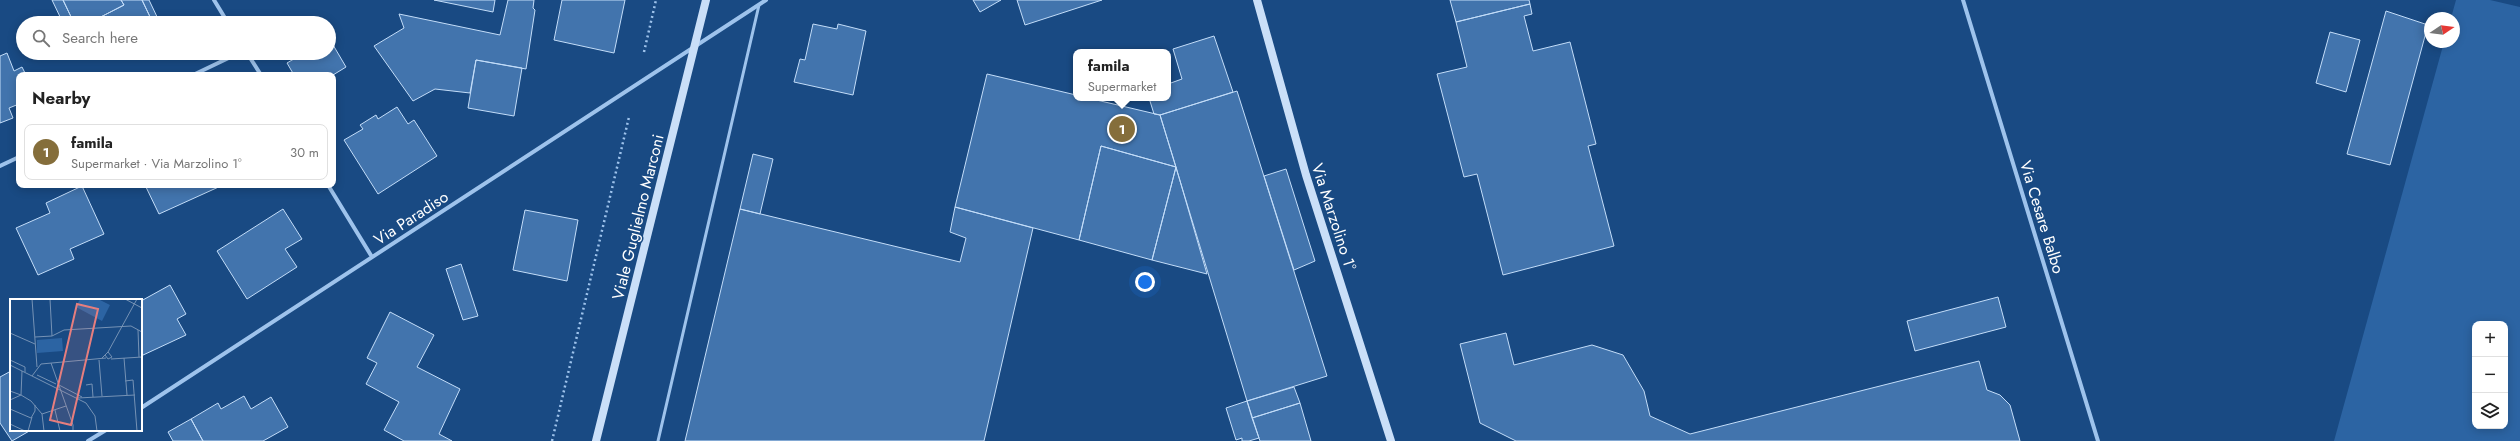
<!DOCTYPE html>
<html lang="en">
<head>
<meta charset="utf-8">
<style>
  :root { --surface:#fff; --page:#f2f2f2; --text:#222; --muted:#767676; --line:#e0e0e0; --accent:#856e3b }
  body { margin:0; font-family:Jost,sans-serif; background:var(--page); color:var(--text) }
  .controls { position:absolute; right:12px; bottom:12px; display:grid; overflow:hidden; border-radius:8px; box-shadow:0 2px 10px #0003 }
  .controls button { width:36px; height:36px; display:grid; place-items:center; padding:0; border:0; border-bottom:1px solid var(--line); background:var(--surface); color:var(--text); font:20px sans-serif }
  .compass { position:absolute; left:2424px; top:12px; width:36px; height:36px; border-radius:50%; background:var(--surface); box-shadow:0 2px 10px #0003; rotate:77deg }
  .you { position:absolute; left:1145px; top:282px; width:14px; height:14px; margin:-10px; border:3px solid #fff; border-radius:50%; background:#1a73e8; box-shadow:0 0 0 6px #1a73e833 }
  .badge { display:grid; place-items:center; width:26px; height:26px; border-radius:50%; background:var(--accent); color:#fff; font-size:13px; font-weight:700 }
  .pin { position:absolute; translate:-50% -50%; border:2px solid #fff; box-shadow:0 1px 4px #0006 }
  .popup { position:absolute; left:1073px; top:49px; width:98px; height:52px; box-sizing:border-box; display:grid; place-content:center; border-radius:8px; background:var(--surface); filter:drop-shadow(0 1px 3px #0005); font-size:13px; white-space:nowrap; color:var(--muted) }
  .popup b { font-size:15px; color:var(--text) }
  .popup::after { content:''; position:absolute; left:50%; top:100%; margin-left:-8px; border:8px solid transparent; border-top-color:var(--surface) }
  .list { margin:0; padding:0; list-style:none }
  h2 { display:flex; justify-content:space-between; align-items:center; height:52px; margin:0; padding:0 16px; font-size:17px }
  h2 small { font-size:13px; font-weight:400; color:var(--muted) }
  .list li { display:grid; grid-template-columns:26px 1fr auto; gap:12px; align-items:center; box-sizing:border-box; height:56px; margin:0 8px 8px; padding:0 8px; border:1px solid var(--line); border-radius:8px }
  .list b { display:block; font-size:15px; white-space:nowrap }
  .list p { margin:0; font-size:13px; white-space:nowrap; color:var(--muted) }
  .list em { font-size:13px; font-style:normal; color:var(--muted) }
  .icon { flex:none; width:22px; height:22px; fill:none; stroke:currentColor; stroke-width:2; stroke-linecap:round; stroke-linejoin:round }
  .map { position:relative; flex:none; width:2520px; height:441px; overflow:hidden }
  .search { position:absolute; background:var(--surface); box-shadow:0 2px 10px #0003; left:16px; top:16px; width:320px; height:44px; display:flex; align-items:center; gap:10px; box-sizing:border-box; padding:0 14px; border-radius:22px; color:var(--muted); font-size:15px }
  .panel { position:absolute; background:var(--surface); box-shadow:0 2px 10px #0003; left:16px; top:72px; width:320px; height:116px; border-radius:8px }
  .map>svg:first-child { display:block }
  .pitch { fill:#2c64a3; fill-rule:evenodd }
  .building { fill:#4274ad; stroke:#c3ddf9 }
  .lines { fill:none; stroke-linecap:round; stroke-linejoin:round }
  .path { stroke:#9ec3ec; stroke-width:2.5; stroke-dasharray:2 3; stroke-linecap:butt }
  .service { stroke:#9ec3ec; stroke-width:3 }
  .minor { stroke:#9ec3ec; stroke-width:4 }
  .secondary { stroke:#cadff8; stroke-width:8 }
  .labels { text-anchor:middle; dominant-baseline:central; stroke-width:3; stroke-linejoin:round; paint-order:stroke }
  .street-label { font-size:16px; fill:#fff; stroke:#194a83 }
  .inset-road { fill:none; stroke:#7592b5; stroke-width:1 }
  .view { fill:#e67e7e; fill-opacity:0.15; stroke:#e67e7e; stroke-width:2 }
  .inset-edge { fill:none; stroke:#fff; stroke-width:2 }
</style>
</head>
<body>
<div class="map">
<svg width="2520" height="441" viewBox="0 0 2520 441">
  <rect width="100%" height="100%" fill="#194a83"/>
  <!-- pitch -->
  <path class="pitch" d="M2456 0H2490L2520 7V441H2334L2444 42H2454V18H2451ZM2475 324H2505V426H2475Z"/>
  <!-- building -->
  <path class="building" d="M52 0H63L74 23H63Z
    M63 0H121L124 5 89 23H74Z
    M121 0H142L152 21 147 23H89L124 5Z
    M142 0H149L160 23H147L152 21Z
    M434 0H495L493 12Z
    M508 0H534L533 8 535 10 526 69 476 60 470 93 435 89 413 101 374 46 404 28 399 14 500 35Z
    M562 0H625L614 53 554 40Z
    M973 0H1001L980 12Z
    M1017 0H1102L1025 25Z
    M1450 0H1529L1530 4 1456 22Z
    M1530 4 1532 14 1524 16 1533 51 1570 42 1596 144 1588 146 1614 246 1503 275 1477 174 1464 177 1437 74 1467 67 1456 22Z
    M2386 11 2428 25 2390 165 2347 154Z
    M813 24 837 29 838 24 866 31 853 95 794 82 800 59 805 60Z
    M2330 32 2360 40 2346 92 2316 83Z
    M1214 36 1233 92 1160 115 1154 114 1149 98H1168V84L1182 79 1173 49Z
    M329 38 346 67 333 75H294L287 63 304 53H329Z
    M7 53 14 71 22 67 26 75H19V104L9 108 13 118 0 123V56Z
    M476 60 522 68 514 116 468 108Z
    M987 74 1076 95V98H1088L1160 115 1176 167 1101 146 1079 240 955 207Z
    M1237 91 1327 376 1247 401 1160 115Z
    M397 107 408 124 414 120 437 156 378 194 344 140 363 129 360 125 376 115 378 119Z
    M1101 146 1176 167 1152 260 1079 240Z
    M753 154 773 159 760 214 740 209Z
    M1176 167 1207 274 1152 260Z
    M1286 169 1315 261 1294 270 1264 176Z
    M145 185H223L159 214Z
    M82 186 104 234 70 249 74 259 38 275 16 228 50 213 46 203Z
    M955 207 1033 228 984 441H685L740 209 960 262 966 238 950 232Z
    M283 209 302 239 285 249 297 267 247 299 217 251Z
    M525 210 578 220 567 281 513 270Z
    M461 264 478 316 463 320 446 269Z
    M170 285 186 314 177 319 186 335 141 356V301Z
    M1998 297 2006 327 1915 351 1907 321Z
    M390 312 434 335 417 367 460 389 439 434 452 441H404L384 430 399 402 366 384 377 363 367 358Z
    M1506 333 1514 365 1592 345 1623 355 1644 391 1650 416 1690 434 1979 361 1987 390 2000 395 2010 405 2020 441H1516L1480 423 1460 344Z
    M11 371V430H31L12 441 0 423V377Z
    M1294 387 1300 403 1252 418 1247 401Z
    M244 396 251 409 271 397 288 427 263 441H203L191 419 218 403 221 409Z
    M1247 401 1259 438 1249 441H1242V438L1236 440 1226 408Z
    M1300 403 1311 441H1260L1252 418Z
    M191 419 203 441H173L168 432Z"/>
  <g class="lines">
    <!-- path -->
    <path class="path" d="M644 52 656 0
      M552 441 629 117"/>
    <!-- service -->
    <path class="service" d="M658 441 759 5"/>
    <!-- minor -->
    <path class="minor" d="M214 0 228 23
      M1963 0 2098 441
      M247 53 261 75
      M193 75 239 53
      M0 166 19 157
      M328 185 372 257
      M141 408 766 0
      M88 441 106 430"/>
    <!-- secondary -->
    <path class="secondary" d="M1257 0 1306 175 1391 441
      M596 441 706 0"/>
  </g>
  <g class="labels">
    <!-- street labels -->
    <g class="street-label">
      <text transform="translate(638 217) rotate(-76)">Viale Guglielmo Marconi</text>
      <text transform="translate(1334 217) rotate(72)">Via Marzolino 1°</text>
      <text transform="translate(2042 217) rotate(73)">Via Cesare Balbo</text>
      <text transform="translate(411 218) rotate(-33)">Via Paradiso</text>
    </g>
  </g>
  <!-- overview -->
  <g transform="translate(10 299)">
    <rect width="132" height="132" fill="#194a83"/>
    <path d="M70 0H88L100 6 92 22 66 8ZM52 39 53 52 27 54V41Z" fill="#2c64a3"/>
    <path class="inset-road" d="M22 0 27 68M40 0 42 37M115 0 132 9M128 31 129 58M0 34 25 45M25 38 42 37 54 31 121 27 132 33M98 53 127 0M92 59 98 53 102 58 98 60 95 56M114 59 117 96M101 60 132 58M0 61 15 68V73M89 61 92 97M41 64 63 126V132M0 66 76 104 85 117 87 132M27 76 46 85M22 77 31 65 96 59M115 82 123 81 127 132M49 86 72 98M76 86 82 85 83 98M0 92 11 96 12 72M68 99 125 96M0 101 11 96 21 102 32 115 34 132M0 110 21 119 25 112V106M45 111 50 132M32 115 56 107M0 125 15 132M18 132 22 118"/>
    <path class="view" d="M67 5 88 10 61 126 40 121Z"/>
    <rect width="132" height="132" class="inset-edge"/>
  </g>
</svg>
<div class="controls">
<button>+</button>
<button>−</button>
<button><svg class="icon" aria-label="layers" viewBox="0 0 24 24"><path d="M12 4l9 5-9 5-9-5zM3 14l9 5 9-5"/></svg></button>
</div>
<svg class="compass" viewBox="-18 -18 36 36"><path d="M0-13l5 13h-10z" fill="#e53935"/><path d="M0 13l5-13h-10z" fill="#767676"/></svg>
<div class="you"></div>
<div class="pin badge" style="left:1122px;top:129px">1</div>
<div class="popup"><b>famila</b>Supermarket</div>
<div class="search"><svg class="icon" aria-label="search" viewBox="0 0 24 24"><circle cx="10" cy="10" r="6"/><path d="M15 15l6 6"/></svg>Search here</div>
<section class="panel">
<h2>Nearby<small></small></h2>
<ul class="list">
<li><span class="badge">1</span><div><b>famila</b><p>Supermarket · Via Marzolino 1°</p></div><em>30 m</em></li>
</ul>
</section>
</div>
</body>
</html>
